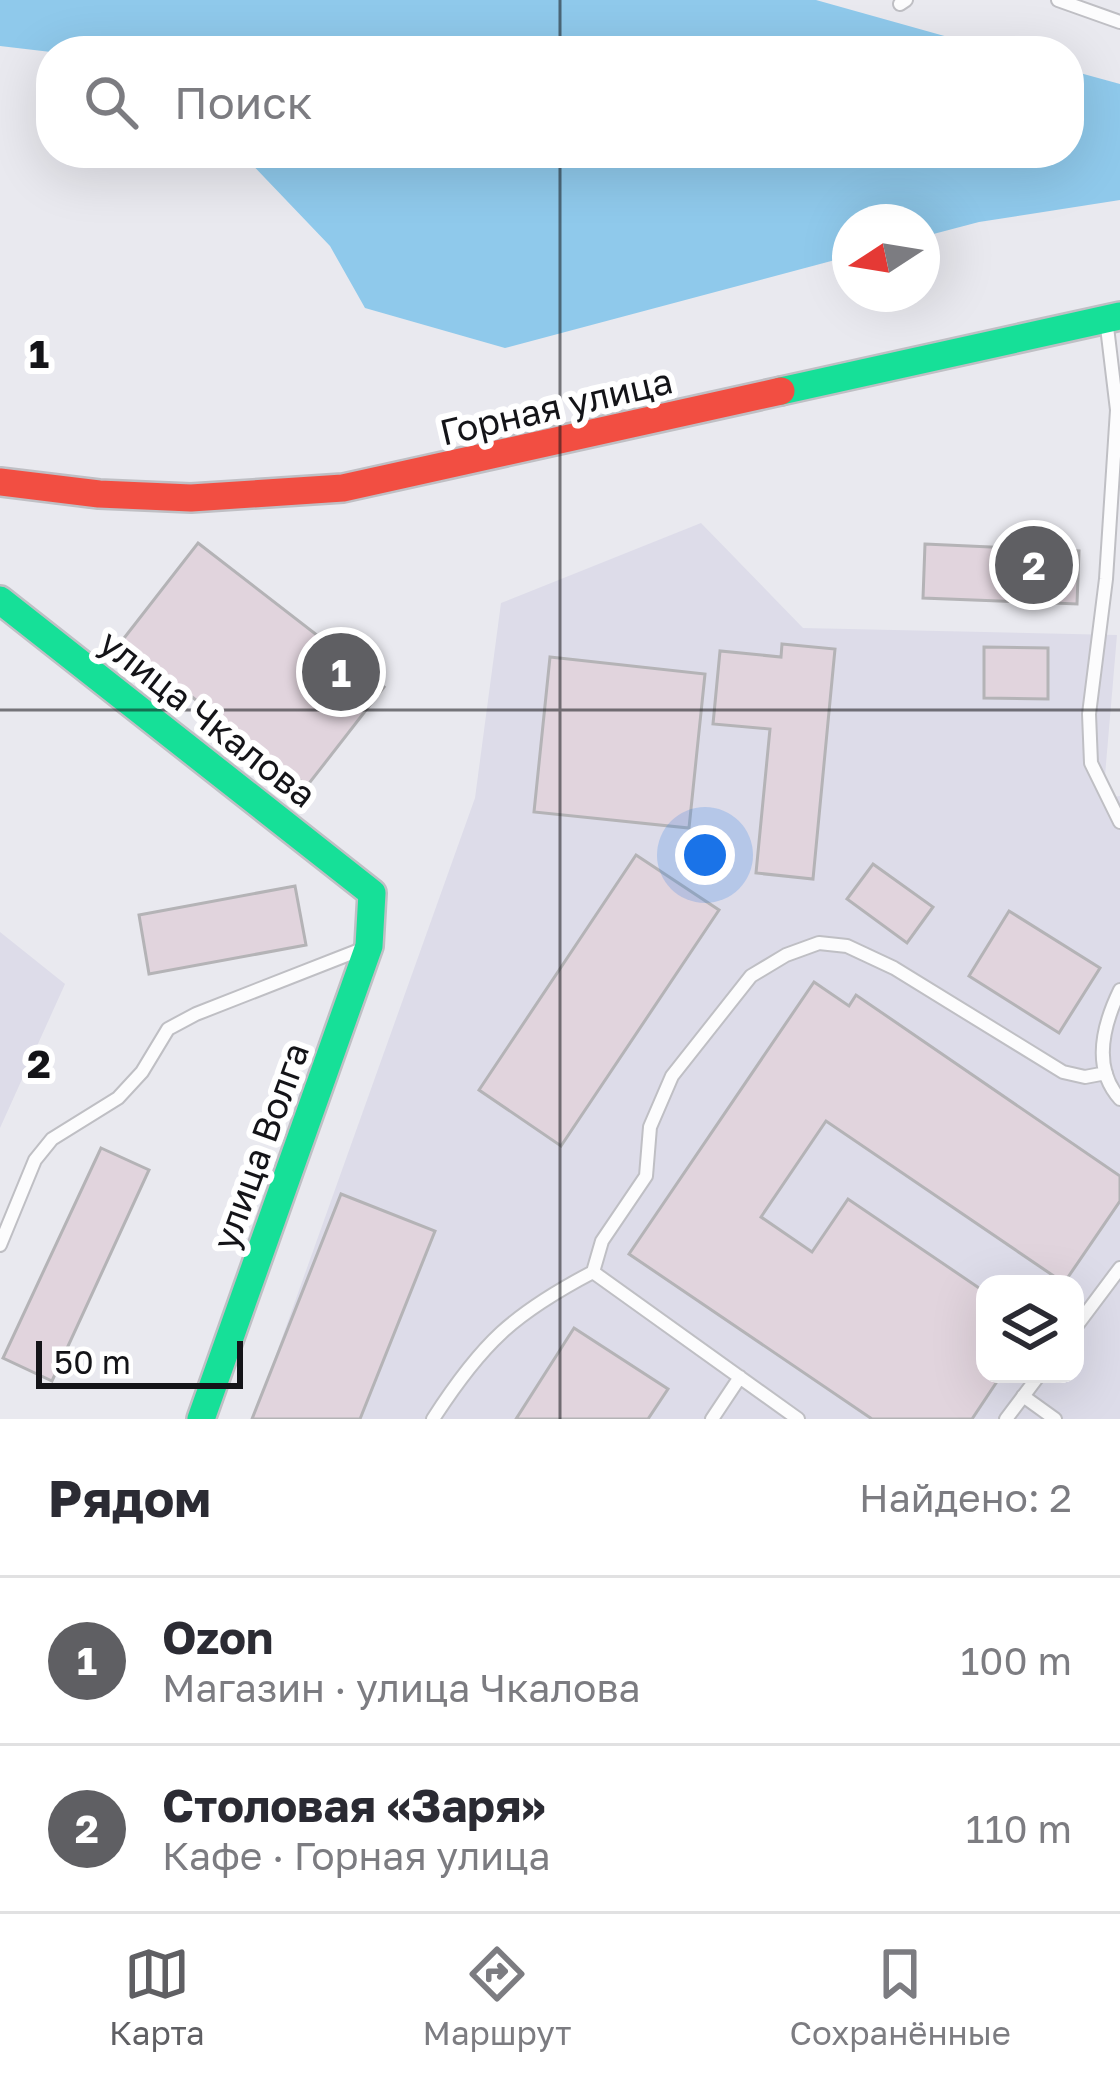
<!DOCTYPE html>
<html lang="ru">
<head>
<meta charset="utf-8">
<style>
  :root { --surface:#fff; --page:#f7f7f7; --text:#2b2b33; --muted:#7c7c81; --line:#e1e1e2; --accent:#5f5f63 }
  body { margin:0; font-family:"Golos Text",sans-serif; background:var(--page); color:var(--text) }
  .controls { position:absolute; right:36px; bottom:36px; display:grid; overflow:hidden; border-radius:24px; box-shadow:0 12px 48px #0002 }
  .controls button { width:108px; height:108px; display:grid; place-items:center; padding:0; border:0; border-bottom:3px solid var(--line); background:var(--surface); color:var(--text); font:60px sans-serif }
  .compass { position:absolute; left:832px; top:204px; width:108px; height:108px; border-radius:50%; background:var(--surface); box-shadow:0 12px 48px #0002; rotate:258deg }
  .scale { position:absolute; left:36px; bottom:30px; width:207px; box-sizing:border-box; padding-left:12px; border:6px solid #141418; border-top:0; font-size:33px; line-height:42px; white-space:nowrap; color:#141418; -webkit-text-stroke:9px #fff; paint-order:stroke }
  .you { position:absolute; left:705px; top:855px; width:42px; height:42px; margin:-30px; border:9px solid #fff; border-radius:50%; background:#1a73e8; box-shadow:0 0 0 18px #1a73e833 }
  .badge { display:grid; place-items:center; width:78px; height:78px; border-radius:50%; background:var(--accent); color:#fff; font-size:39px; font-weight:700 }
  .pin { position:absolute; translate:-50% -50%; border:6px solid #fff; box-shadow:0 3px 12px #0006 }
  .list { margin:0; padding:0; list-style:none }
  h2 { display:flex; justify-content:space-between; align-items:center; height:156px; margin:0; padding:0 48px; font-size:51px }
  h2 small { font-size:39px; font-weight:400; color:var(--muted) }
  .list li { display:grid; grid-template-columns:78px 1fr auto; gap:36px; align-items:center; box-sizing:border-box; height:168px; padding:0 48px; border-top:3px solid var(--line) }
  .list b { display:block; font-size:45px; white-space:nowrap }
  .list p { margin:0; font-size:39px; white-space:nowrap; color:var(--muted) }
  .list em { font-size:39px; font-style:normal; color:var(--muted) }
  .icon { flex:none; width:66px; height:66px; fill:none; stroke:currentColor; stroke-width:2; stroke-linecap:round; stroke-linejoin:round }
  .map { position:relative; flex:none; width:1120px; height:1419px; overflow:hidden }
  .search { position:absolute; background:var(--surface); box-shadow:0 12px 48px #0002; left:36px; right:36px; top:36px; height:132px; display:flex; align-items:center; gap:30px; box-sizing:border-box; padding:0 42px; border-radius:48px; color:var(--muted); font-size:45px }
  .sheet { height:492px; background:var(--surface) }
  nav { display:flex; justify-content:space-around; align-items:center; box-sizing:border-box; height:168px; border-top:3px solid var(--line); background:var(--surface); font-size:33px; color:var(--muted) }
  nav a { display:grid; justify-items:center; gap:6px }
  nav .on { color:var(--accent) }
  .map>svg:first-child { display:block }
  .built { fill:#dddce9; fill-rule:evenodd }
  .water { fill:#8fc9eb }
  .building { fill:#e1d4dd; stroke:#b4b3b6; stroke-width:3 }
  .lines { fill:none; stroke-linecap:round; stroke-linejoin:round }
  .lane-casing { stroke:#bfbfc4; stroke-width:16 }
  .fast-casing { stroke:#bfbfc4; stroke-width:32 }
  .jam-casing { stroke:#bfbfc4; stroke-width:32 }
  .lane { stroke:#fcfcfd; stroke-width:12 }
  .fast { stroke:#16e098; stroke-width:27 }
  .jam { stroke:#f24e42; stroke-width:27 }
  .grid { fill:none; stroke:#141418; stroke-width:3; stroke-opacity:0.55 }
  .labels { text-anchor:middle; dominant-baseline:central; stroke-width:12; stroke-linejoin:round; paint-order:stroke }
  .street-label { font-size:36px; fill:#141418; stroke:#fff }
  .grid-label { font-size:39px; text-anchor:middle; font-weight:bold; fill:#141418; stroke:#fff; stroke-width:12; stroke-linejoin:round; paint-order:stroke }
</style>
</head>
<body>
<div class="map">
<svg width="1120" height="1419" viewBox="0 0 1120 1419">
  <rect width="100%" height="100%" fill="#e9e9ef"/>
  <!-- built -->
  <path class="built" d="M701 523 803 628 1117 635 1103 799 1120 796V1419H253L475 798 501 603ZM985 1284H1075V1374H985Z
    M0 932 65 984 0 1128Z"/>
  <!-- water -->
  <path class="water" d="M0 0H816L998 51 51 52 0 46Z
    M1069 70 1120 84V200L979 222 922 237V222H850V256L505 348 365 308 330 246 241 153H1069Z"/>
  <!-- building -->
  <path class="building" d="M198 543 384 687 307 786 121 642Z
    M925 544 1079 551 1077 604 923 598Z
    M782 644 835 649 813 879 756 873 770 729 713 724 720 651 781 657Z
    M984 647 1048 648V699L984 698Z
    M550 657 705 674 689 828 534 812Z
    M636 855 719 910 561 1146 479 1090Z
    M873 864 933 907 907 943 847 899Z
    M295 886 306 945 149 974 139 915Z
    M1009 911 1100 968 1059 1033 969 976Z
    M814 982 849 1006 856 995 1120 1176V1201L1064 1283 826 1121 761 1217 812 1252 848 1199 985 1292V1374H1002L972 1419H872L629 1254Z
    M101 1148 149 1170 52 1381 3 1358Z
    M341 1194 435 1231 360 1419H252Z
    M574 1328 668 1389 648 1419H516Z"/>
  <g class="lines">
    <!-- lane casing -->
    <g class="lane-casing">
      <path id="lane" d="M1058 0 1120 22
        M900 4 906 0
        M1107 327 1117 410 1106 579 1089 714 1091 763 1120 822
        M1120 990C1103 1025 1092 1068 1120 1099
        M0 1245 35 1160 52 1139 118 1098 142 1072 168 1029 196 1014 357 951
        M1075 1328 1120 1268
        M1023 1396 1055 1419
        M433 1419C482 1343 513 1314 593 1272
        M712 1419 740 1377
        M798 1419 593 1272 602 1241 646 1176 650 1127 672 1076 751 976 786 955 819 943 847 946 894 968 1063 1072 1085 1077 1106 1073
        M1006 1419 1040 1374"/>
    </g>
    <!-- fast casing -->
    <g class="fast-casing">
      <path id="fast" d="M781 391 1120 316
        M0 600 372 893 369 946 201 1419"/>
    </g>
    <!-- jam casing -->
    <g class="jam-casing">
      <path id="jam" d="M0 482 99 494 191 498 343 488 781 391"/>
    </g>
    <!-- lane -->
    <use href="#lane" class="lane"/>
    <!-- fast -->
    <use href="#fast" class="fast"/>
    <!-- jam -->
    <use href="#jam" class="jam"/>
  </g>
  <!-- grid -->
  <path class="grid" d="M560 0V51M560 153V1419M0 710H1120"/>
  <g class="labels">
    <!-- street labels -->
    <g class="street-label">
      <text transform="translate(556 406) rotate(-13)">Горная улица</text>
      <text transform="translate(208 718) rotate(38)">улица Чкалова</text>
      <text transform="translate(260 1146) rotate(-70)">улица Волга</text>
    </g>
  </g>
  <g class="grid-label">
    <text x="39" y="368">1</text>
    <text x="39" y="1078">2</text>
  </g>
</svg>
<div class="controls">
<button><svg class="icon" aria-label="layers" viewBox="0 0 24 24"><path d="M12 4l9 5-9 5-9-5zM3 14l9 5 9-5"/></svg></button>
</div>
<svg class="compass" viewBox="-18 -18 36 36"><path d="M0-13l5 13h-10z" fill="#e53935"/><path d="M0 13l5-13h-10z" fill="#7c7c81"/></svg>
<div class="scale">50 m</div>
<div class="you"></div>
<div class="pin badge" style="left:341px;top:672px">1</div>
<div class="pin badge" style="left:1034px;top:565px">2</div>
<div class="search"><svg class="icon" aria-label="search" viewBox="0 0 24 24"><circle cx="10" cy="10" r="6"/><path d="M15 15l6 6"/></svg>Поиск</div>
</div>
<section class="sheet">
<h2>Рядом<small>Найдено: 2</small></h2>
<ul class="list">
<li><span class="badge">1</span><div><b>Ozon</b><p>Магазин · улица Чкалова</p></div><em>100 m</em></li>
<li><span class="badge">2</span><div><b>Столовая «Заря»</b><p>Кафе · Горная улица</p></div><em>110 m</em></li>
</ul>
</section>
<nav>
<a class="on"><svg class="icon" aria-label="map" viewBox="0 0 24 24"><path d="M3 6l6-2 6 2 6-2v14l-6 2-6-2-6 2zM9 4v14M15 6v14"/></svg>Карта</a>
<a><svg class="icon" aria-label="directions" viewBox="0 0 24 24"><path d="M12 3l9 9-9 9-9-9zM9 14v-3h6M13 9l2 2-2 2"/></svg>Маршрут</a>
<a><svg class="icon" aria-label="saved" viewBox="0 0 24 24"><path d="M7 4h10v16l-5-4-5 4z"/></svg>Сохранённые</a>
</nav>
</body>
</html>
